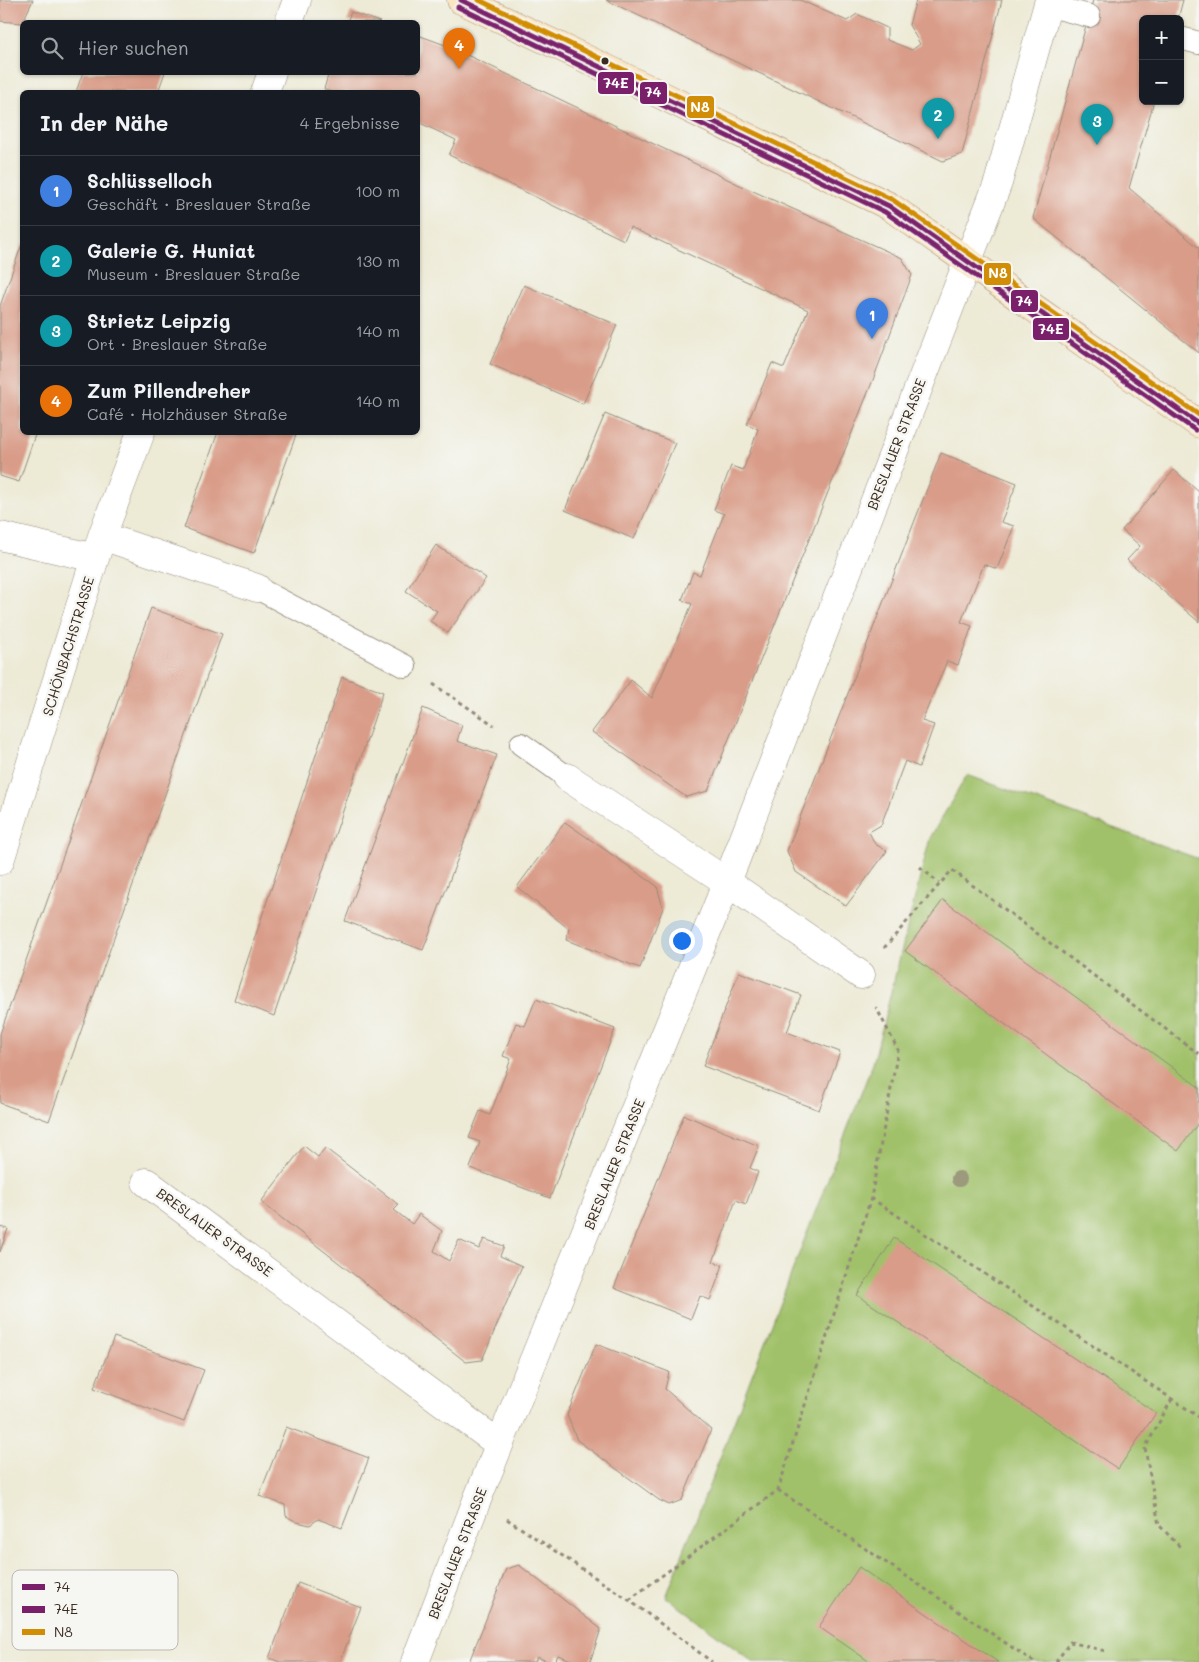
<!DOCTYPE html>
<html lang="de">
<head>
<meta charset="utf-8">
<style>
  :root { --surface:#171b24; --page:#20242c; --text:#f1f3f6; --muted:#9ea1a6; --line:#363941; --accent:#c8321e }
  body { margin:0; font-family:Mali,sans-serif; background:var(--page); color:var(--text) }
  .controls { position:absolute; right:15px; top:15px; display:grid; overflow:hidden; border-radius:8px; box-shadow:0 1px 4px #0004 }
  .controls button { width:45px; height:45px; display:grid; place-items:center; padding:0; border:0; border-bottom:1px solid var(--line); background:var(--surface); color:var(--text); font:25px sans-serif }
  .you { position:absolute; left:681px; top:940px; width:18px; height:18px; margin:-12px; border:4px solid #fff; border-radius:50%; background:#1a73e8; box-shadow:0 0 0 8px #1a73e833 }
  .badge { display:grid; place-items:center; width:32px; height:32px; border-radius:50%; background:var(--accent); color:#fff; font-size:16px; font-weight:700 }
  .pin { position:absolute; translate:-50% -41px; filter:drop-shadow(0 1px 2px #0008) }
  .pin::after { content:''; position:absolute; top:26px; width:18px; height:15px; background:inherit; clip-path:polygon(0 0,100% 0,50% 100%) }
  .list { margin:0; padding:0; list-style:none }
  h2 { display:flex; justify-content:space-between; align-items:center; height:65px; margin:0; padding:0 20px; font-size:21px }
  h2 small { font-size:16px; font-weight:400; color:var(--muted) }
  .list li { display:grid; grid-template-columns:32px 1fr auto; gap:15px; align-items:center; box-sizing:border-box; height:70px; padding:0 20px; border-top:1px solid var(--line) }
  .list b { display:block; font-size:19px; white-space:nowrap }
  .list p { margin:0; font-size:16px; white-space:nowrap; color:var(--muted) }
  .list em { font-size:16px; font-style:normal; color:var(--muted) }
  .icon { flex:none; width:28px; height:28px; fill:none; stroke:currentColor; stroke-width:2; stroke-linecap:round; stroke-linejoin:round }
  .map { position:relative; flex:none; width:1199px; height:1662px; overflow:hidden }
  .search { position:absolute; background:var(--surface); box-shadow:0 1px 4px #0004; left:20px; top:20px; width:400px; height:55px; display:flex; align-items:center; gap:12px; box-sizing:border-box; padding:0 18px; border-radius:8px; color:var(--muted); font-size:19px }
  .panel { position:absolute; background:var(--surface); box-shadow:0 1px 4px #0004; left:20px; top:90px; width:400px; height:345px; border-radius:8px }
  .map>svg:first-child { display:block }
  .green { fill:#a0c169; stroke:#6e7644 }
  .building { fill:#d99c88 }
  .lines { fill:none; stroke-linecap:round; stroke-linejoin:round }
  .service-casing { stroke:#948a7a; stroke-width:24 }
  .minor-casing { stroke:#948a7a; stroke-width:29 }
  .secondary-casing { stroke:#948a7a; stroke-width:29 }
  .path { stroke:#948a7a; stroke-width:3; stroke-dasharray:4 4; stroke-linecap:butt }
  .service { stroke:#fff; stroke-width:22 }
  .minor { stroke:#fff; stroke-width:28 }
  .secondary { stroke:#fbe6c4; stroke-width:28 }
  .bus-1-casing { stroke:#f6f6f2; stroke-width:9 }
  .bus-2-casing { stroke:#f6f6f2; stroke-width:9 }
  .bus-3-casing { stroke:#f6f6f2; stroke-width:9 }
  .bus-1 { stroke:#7a206a; stroke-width:5 }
  .bus-2 { stroke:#7a206a; stroke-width:5 }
  .bus-3 { stroke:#d18d06; stroke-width:5 }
  .tree { fill:#9c997d }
  .bus-dot { fill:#3b2a1e; stroke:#f6f6f2; stroke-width:2 }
  .labels { text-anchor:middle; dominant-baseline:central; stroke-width:5; stroke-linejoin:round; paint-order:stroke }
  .street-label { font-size:14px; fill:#3b2a1e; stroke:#f6f6f2 }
  .key { fill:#f6f6f2; stroke:#beb9b2; stroke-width:1 }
  .key-label { font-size:14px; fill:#3b2a1e }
  .line-badge { stroke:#f6f6f2; stroke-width:2 }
  .badge-label { font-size:14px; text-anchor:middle; font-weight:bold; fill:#fff }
</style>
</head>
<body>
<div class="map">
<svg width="1199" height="1662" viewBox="0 0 1199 1662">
  <rect width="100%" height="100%" fill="#f6f6f2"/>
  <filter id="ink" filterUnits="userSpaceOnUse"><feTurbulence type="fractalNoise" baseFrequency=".02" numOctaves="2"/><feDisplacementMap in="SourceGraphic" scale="10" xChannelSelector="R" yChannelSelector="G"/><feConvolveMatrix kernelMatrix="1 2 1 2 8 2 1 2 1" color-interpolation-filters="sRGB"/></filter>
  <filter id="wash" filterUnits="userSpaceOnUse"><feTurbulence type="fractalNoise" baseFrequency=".0096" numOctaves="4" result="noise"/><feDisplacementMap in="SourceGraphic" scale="20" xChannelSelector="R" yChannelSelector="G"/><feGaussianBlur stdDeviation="1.12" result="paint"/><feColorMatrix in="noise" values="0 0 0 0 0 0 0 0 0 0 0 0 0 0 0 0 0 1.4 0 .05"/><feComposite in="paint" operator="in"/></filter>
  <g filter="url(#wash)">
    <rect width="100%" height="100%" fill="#edead6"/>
    <!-- green -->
    <path class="green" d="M967 775 1199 859V1662H753L666 1597 874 1060 930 838Z"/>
    <g id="blocks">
      <!-- building -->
      <path class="building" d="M0 0H33L22 23 0 21Z
        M606 0H800L847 21 857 14 887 28V40L912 50 920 44 909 25 916 0H1002L962 154 943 161Z
        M1093 0H1183L1178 19H1143V101H1154L1129 188 1199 248V353L1033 218Z
        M351 12 380 22H347Z
        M418 35 448 46 744 187 902 258 912 275 873 380 708 791 686 797 592 732 631 680 652 698 692 604 682 600 693 572 700 575 724 514 714 510 731 466 743 470 753 444 758 429 747 424 772 363 784 368 808 310 630 227 624 240 449 155 456 140 418 122V92H332L324 89 329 72H418Z
        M83 72H165L158 92H76Z
        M22 244V432H36L19 482 0 476V306Z
        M524 285 617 325 583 404 490 364Z
        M605 414 675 443 634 539 565 510Z
        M218 432H297L254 553 184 528Z
        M941 453 1017 483 1001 522 1014 526 997 569 984 564 973 592 961 622 972 626 958 665 947 661 922 721 934 725 919 767 905 761 881 825 869 832 875 844 887 851 846 906 796 872 787 851Z
        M1174 470 1199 492V622L1127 560 1140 546 1122 530Z
        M436 545 486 578 448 633 430 621 437 611 406 591Z
        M151 608 222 634 49 1121 0 1103V1034Z
        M342 677 383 692 274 1016 234 1000Z
        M423 708 462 725 457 741 497 755 423 950 345 921Z
        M565 822 657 886 663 908 640 968 566 940 569 929 517 887Z
        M943 900 1199 1087V1122L1178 1151 905 951Z
        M739 972 801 995 787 1032 840 1052 819 1110 703 1066Z
        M536 999 615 1029 550 1198 470 1168 480 1142 469 1138 480 1111 490 1115 511 1059 503 1056 516 1023 525 1026Z
        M684 1115 759 1146 750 1168 758 1172 746 1204 736 1200 713 1262 723 1265 710 1300 700 1296 691 1319 614 1288Z
        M304 1146 318 1157 325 1148 399 1205 394 1210 412 1224 419 1214 442 1231 434 1251 449 1261 459 1240 479 1249 484 1239 504 1246 500 1256 522 1266 482 1360 466 1362 261 1202Z
        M0 1227 8 1229 0 1252Z
        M894 1238 1156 1413 1118 1469 857 1295Z
        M114 1337 204 1370 184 1422 94 1388Z
        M596 1344 669 1372 665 1389 711 1430 682 1500 669 1505 659 1500 577 1440 567 1415Z
        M286 1427 369 1458 342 1528 318 1519 310 1525 297 1522 286 1516 285 1505 259 1496Z
        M519 1565 601 1629 590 1662H576L558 1655 555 1662H549L537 1657 535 1662H469L506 1569Z
        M859 1567 899 1595 998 1662H870L819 1627Z
        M298 1583 361 1607 340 1662H280L269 1658Z"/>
    </g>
  </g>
  <g filter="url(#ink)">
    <use href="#blocks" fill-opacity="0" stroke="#948a7a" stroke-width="1"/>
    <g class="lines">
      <!-- service casing -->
      <g class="service-casing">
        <path id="service" d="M1047 5 1089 16
          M1180 38 1199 43
          M257 588 405 666
          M521 744 567 777"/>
      </g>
      <!-- minor casing -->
      <g class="minor-casing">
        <path id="minor" d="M289 22 297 0
          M265 92 272 72
          M0 536 95 558
          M102 536 257 588
          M567 777 727 882 861 975
          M0 861 102 536 141 432
          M146 1182 499 1444
          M415 1662 477 1500 727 882 998 183 1049 0"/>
      </g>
      <!-- secondary casing -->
      <g class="secondary-casing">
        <path id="secondary" d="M461 0 618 74 889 206 1199 424"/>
      </g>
      <!-- path -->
      <path class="path" d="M433 684 494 725
        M920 867 939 883
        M884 948 952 870 1199 1054
        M871 1198 1199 1417
        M1172 1399 1145 1448 1159 1525 1182 1549
        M778 1490 1034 1662
        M507 1519 629 1600 712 1662
        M629 1600 778 1490 871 1198 898 1050 876 1007
        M1056 1662 1070 1642 1105 1651"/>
      <!-- service -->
      <use href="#service" class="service"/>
      <!-- minor -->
      <use href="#minor" class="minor"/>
      <!-- secondary -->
      <use href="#secondary" class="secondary"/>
      <!-- bus-1 casing -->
      <g class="bus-1-casing">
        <path id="bus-1" d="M461 0 889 206 1199 424"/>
      </g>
      <!-- bus-2 casing -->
      <g class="bus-2-casing">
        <path id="bus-2" d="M458 7 885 212 1195 430"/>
      </g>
      <!-- bus-3 casing -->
      <g class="bus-3-casing">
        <path id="bus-3" d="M479 0 893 200 1199 415"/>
      </g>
      <!-- bus-1 -->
      <use href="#bus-1" class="bus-1"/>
      <!-- bus-2 -->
      <use href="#bus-2" class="bus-2"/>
      <!-- bus-3 -->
      <use href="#bus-3" class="bus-3"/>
    </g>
    <!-- trees -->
    <circle class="tree" cx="959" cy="1179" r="8"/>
  </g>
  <!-- markers -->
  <circle class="bus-dot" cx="605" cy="61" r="4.5"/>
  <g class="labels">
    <!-- street labels -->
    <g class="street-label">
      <text transform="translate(896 444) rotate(-69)">BRESLAUER STRASSE</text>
      <text transform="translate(68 646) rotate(-73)">SCHÖNBACHSTRASSE</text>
      <text transform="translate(614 1164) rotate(-68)">BRESLAUER STRASSE</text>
      <text transform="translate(215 1232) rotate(36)">BRESLAUER STRASSE</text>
      <text transform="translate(457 1553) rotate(-69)">BRESLAUER STRASSE</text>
    </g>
  </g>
  <!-- legend -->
  <rect x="12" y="1570" width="166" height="80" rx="8" class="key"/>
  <rect x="22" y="1584" width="23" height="6" fill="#7a206a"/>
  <rect x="22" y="1606" width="23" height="7" fill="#7a206a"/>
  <rect x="22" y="1629" width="23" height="6" fill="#d18d06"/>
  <g class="key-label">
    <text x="54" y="1592">74</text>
    <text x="54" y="1614">74E</text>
    <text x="54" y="1637">N8</text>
  </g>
  <g class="line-badge">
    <rect x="597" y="71" width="38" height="24" rx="5" fill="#7a206a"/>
    <rect x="639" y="81" width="29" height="24" rx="5" fill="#7a206a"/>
    <rect x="686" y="95" width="29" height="24" rx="5" fill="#d18d06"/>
    <rect x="983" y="262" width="29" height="24" rx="5" fill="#d18d06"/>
    <rect x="1010" y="289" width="29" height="24" rx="5" fill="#7a206a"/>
    <rect x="1032" y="317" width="38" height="24" rx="5" fill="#7a206a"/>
  </g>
  <g class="badge-label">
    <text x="616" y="88">74E</text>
    <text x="653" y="97">74</text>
    <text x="700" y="112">N8</text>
    <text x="998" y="278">N8</text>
    <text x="1024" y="306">74</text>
    <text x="1051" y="334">74E</text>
  </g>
</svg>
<div class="controls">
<button>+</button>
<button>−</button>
</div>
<div class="you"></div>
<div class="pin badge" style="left:872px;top:339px;background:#3f7fe0">1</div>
<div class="pin badge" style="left:938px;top:139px;background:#0f9aa8">2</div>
<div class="pin badge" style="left:1097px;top:145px;background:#0f9aa8">3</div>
<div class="pin badge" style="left:459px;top:69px;background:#e8710a">4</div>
<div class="search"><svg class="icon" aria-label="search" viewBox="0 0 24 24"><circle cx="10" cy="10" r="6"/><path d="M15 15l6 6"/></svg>Hier suchen</div>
<section class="panel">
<h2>In der Nähe<small>4 Ergebnisse</small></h2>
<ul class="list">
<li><span class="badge" style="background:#3f7fe0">1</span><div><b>Schlüsselloch</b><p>Geschäft · Breslauer Straße</p></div><em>100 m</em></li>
<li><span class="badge" style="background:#0f9aa8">2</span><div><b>Galerie G. Huniat</b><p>Museum · Breslauer Straße</p></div><em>130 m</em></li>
<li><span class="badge" style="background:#0f9aa8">3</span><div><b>Strietz Leipzig</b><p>Ort · Breslauer Straße</p></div><em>140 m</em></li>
<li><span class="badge" style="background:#e8710a">4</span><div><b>Zum Pillendreher</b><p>Café · Holzhäuser Straße</p></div><em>140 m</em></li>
</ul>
</section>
</div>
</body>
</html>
